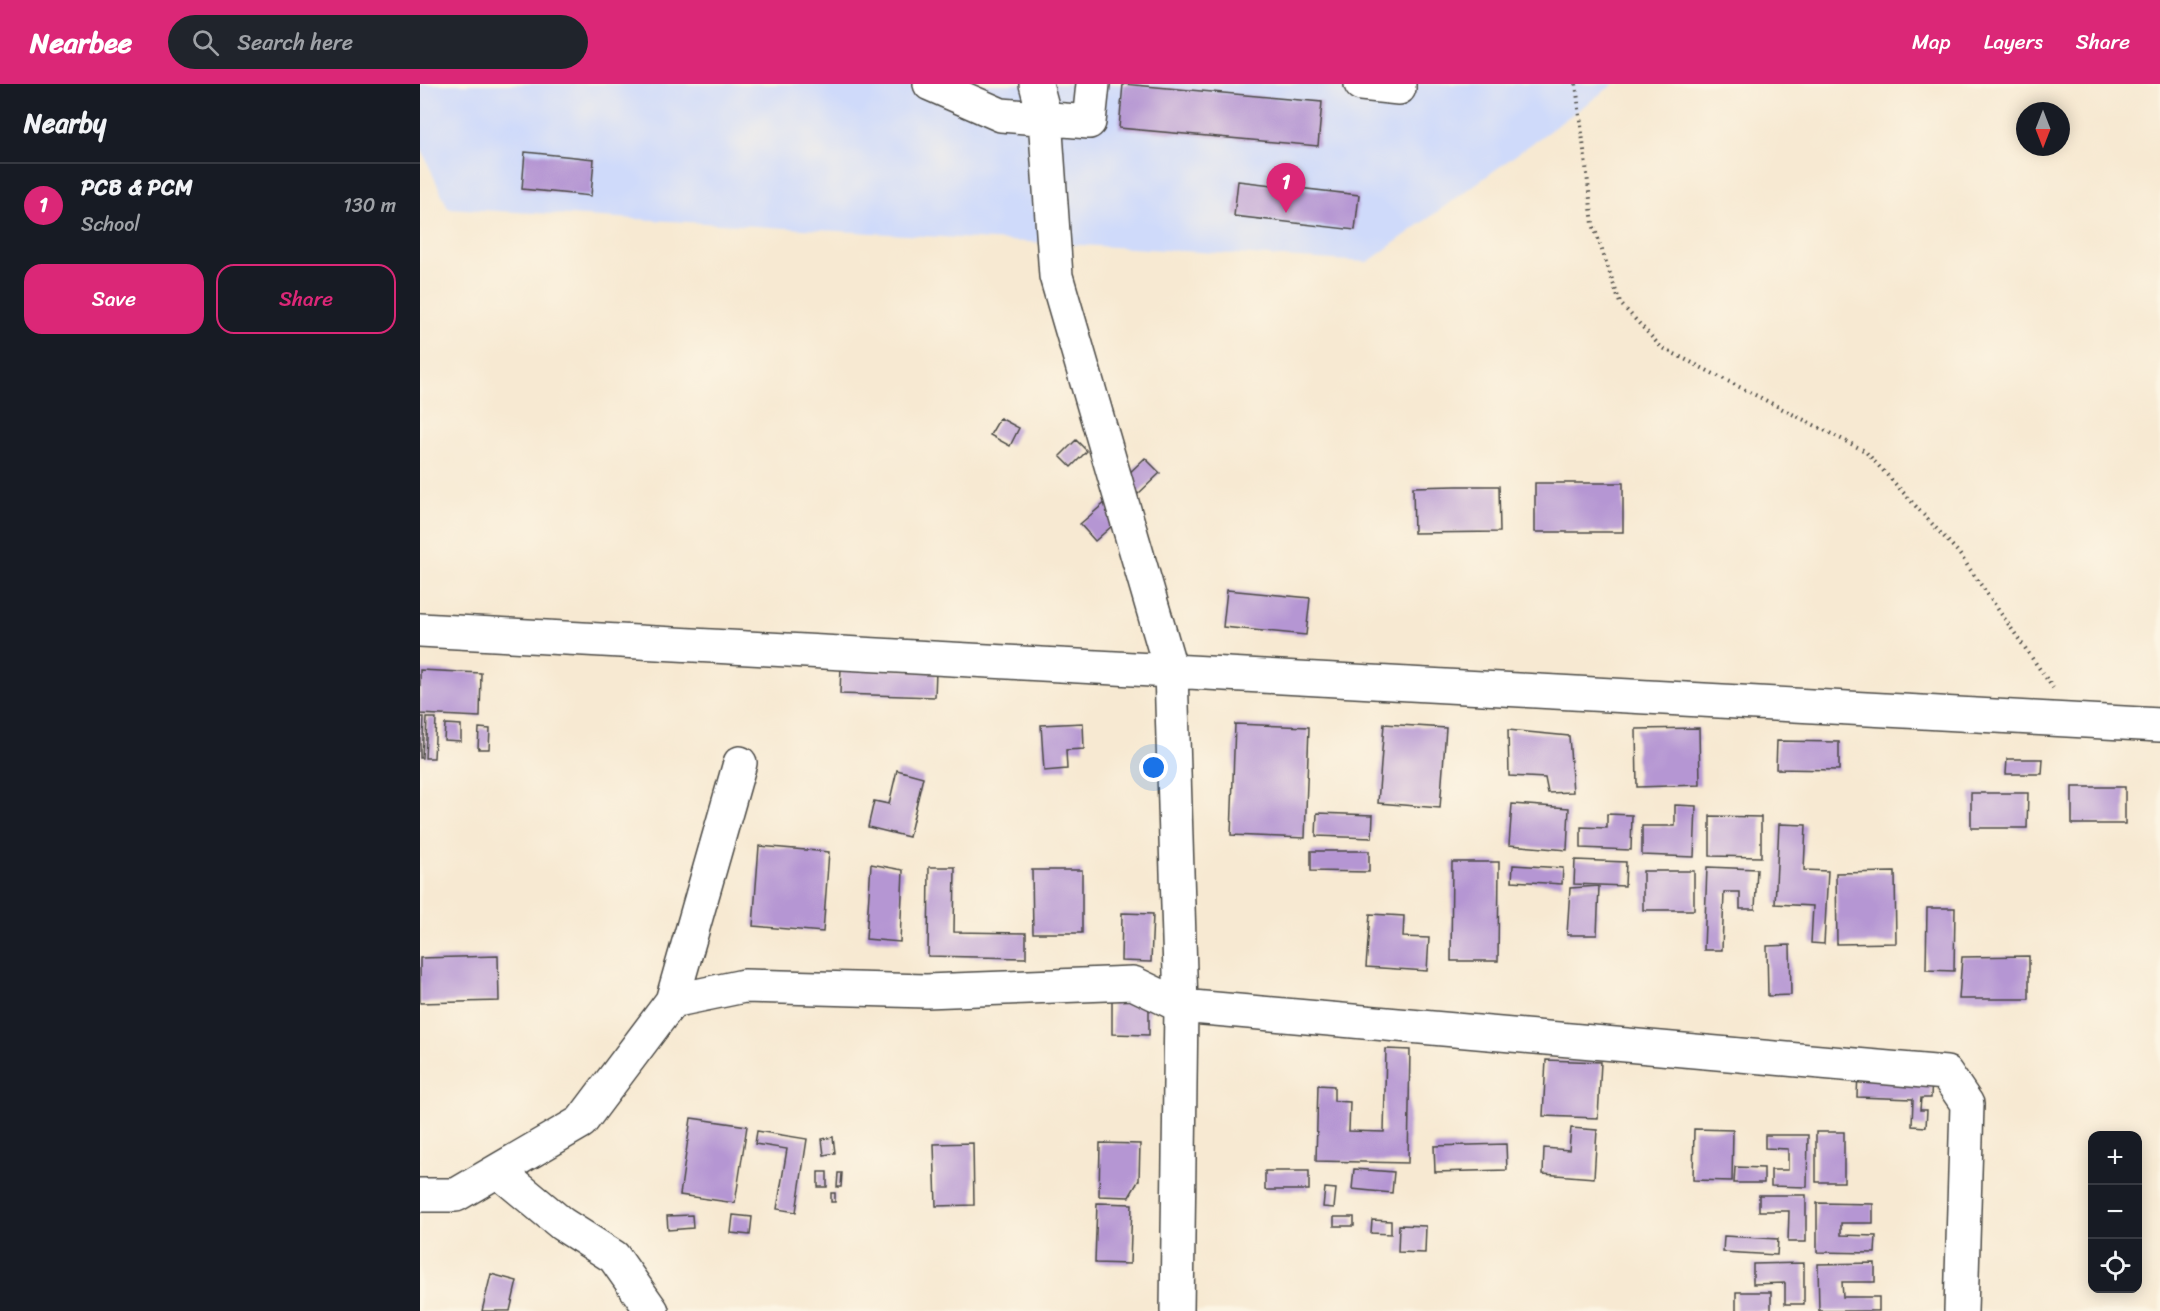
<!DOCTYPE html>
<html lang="en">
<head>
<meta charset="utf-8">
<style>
  :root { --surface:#171b24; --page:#20242c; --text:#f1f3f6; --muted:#9ea1a6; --line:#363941; --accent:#db2777 }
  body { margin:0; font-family:Sriracha,sans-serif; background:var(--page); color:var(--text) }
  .controls { position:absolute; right:18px; bottom:18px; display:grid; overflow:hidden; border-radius:12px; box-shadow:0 3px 15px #0003 }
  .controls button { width:54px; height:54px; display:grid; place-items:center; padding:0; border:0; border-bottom:2px solid var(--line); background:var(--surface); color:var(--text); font:30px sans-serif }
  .compass { position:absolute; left:1596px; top:18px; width:54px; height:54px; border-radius:50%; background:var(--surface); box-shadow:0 3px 15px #0003; rotate:180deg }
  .you { position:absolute; left:734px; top:684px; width:21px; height:21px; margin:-15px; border:4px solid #fff; border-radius:50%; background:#1a73e8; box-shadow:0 0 0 9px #1a73e833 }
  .badge { display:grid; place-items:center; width:39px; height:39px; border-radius:50%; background:var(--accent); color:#fff; font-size:20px; font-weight:700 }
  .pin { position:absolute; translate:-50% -50px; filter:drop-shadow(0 2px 3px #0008) }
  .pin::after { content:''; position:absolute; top:32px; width:21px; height:18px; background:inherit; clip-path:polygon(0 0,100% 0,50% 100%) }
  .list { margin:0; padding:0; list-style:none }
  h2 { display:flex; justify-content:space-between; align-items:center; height:78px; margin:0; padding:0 24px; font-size:26px }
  h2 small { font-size:20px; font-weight:400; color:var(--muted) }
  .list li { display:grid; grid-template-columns:39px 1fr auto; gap:18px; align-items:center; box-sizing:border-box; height:84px; padding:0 24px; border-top:2px solid var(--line) }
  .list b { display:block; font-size:22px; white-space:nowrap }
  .list p { margin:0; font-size:20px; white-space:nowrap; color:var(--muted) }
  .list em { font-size:20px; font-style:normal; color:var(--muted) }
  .actions { display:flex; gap:12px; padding:18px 24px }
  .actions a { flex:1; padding:14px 0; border:2px solid var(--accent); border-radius:18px; text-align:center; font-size:21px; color:var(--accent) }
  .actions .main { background:var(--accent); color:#fff }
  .icon { flex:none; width:33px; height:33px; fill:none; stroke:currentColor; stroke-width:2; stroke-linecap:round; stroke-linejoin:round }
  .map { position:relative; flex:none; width:1740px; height:1227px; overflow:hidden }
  header { display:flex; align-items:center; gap:36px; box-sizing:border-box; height:84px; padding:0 30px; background:var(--accent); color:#fff }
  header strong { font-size:28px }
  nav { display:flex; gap:33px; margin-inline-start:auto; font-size:21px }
  .search { width:420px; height:54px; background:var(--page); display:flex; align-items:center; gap:15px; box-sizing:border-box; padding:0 21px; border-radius:33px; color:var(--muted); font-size:22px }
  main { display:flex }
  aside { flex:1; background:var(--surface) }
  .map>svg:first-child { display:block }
  .built { fill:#cfdafa }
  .building { fill:#b596d3 }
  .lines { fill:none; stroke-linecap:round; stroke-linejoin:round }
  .minor-casing { stroke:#4a4844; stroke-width:36 }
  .path { stroke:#4a4844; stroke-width:4; stroke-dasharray:1.5 4.5; stroke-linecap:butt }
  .minor { stroke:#fff; stroke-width:33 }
</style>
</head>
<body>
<header>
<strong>Nearbee</strong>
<div class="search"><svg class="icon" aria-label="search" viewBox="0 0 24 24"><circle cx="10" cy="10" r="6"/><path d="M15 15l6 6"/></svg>Search here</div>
<nav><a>Map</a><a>Layers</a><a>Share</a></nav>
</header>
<main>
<aside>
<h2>Nearby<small></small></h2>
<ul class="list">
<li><span class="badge">1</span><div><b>PCB &amp; PCM</b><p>School</p></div><em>130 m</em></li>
</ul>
<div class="actions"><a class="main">Save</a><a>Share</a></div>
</aside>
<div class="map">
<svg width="1740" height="1227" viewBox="0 0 1740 1227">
  <rect width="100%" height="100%" fill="#fcf5e5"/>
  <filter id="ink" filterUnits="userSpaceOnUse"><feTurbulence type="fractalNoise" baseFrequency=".0167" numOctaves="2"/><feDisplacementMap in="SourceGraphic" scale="12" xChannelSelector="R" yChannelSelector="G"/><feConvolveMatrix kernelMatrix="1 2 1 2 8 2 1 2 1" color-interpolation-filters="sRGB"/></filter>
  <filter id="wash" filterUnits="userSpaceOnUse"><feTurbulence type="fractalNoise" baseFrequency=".008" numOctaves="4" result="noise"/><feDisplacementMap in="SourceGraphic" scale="24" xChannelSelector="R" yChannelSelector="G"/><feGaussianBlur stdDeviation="1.35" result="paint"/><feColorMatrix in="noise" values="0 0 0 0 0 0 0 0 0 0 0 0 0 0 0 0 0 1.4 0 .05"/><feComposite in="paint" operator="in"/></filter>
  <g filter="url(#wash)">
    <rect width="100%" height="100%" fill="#f7e9d2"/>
    <!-- built -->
    <path class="built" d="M0 0H1194L948 178 28 124 0 62Z"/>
    <g id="blocks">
      <!-- building -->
      <path class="building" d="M703 0 902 18 898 62 699 44Z
        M105 68 174 75 171 112 102 105Z
        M818 97 939 111 935 146 814 132Z
        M580 334 599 344 590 362 570 351Z
        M656 356 667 367 651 383 640 372Z
        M725 374 740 389 718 410 703 395Z
        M1115 399H1203V448H1115Z
        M1036 402H1079L1080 448 994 449 993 403Z
        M687 417 701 434 675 457 660 440Z
        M807 506 890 514 886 551 803 543Z
        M421 583 516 587 515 613 420 610Z
        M0 586 61 589 60 633 0 630Z
        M0 633H4L2 674H0Z
        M7 634H16L14 674H5Z
        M663 639 664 665 646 666 647 685 624 687 621 641Z
        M25 640 41 641V657L24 656Z
        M815 640 889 643 885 754 811 751Z
        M964 640 1026 644 1020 724 958 719Z
        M59 644 70 645 69 665H58Z
        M1279 644 1280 701 1217 703 1216 645Z
        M1088 646 1149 652 1153 708 1128 709 1125 694 1089 692Z
        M1357 657 1419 658V686L1356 685Z
        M1587 675H1623L1622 690H1586Z
        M477 686 503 693 489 753 448 743 454 717 469 720Z
        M1652 703H1705V740H1652Z
        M1551 709H1608L1607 744H1551Z
        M1092 720 1149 724 1147 766 1089 761Z
        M1255 721 1276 722 1274 773 1222 771V742H1255Z
        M897 729 953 731 952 754 896 752Z
        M1187 730 1212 731 1211 766 1161 764V743L1187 744Z
        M1290 732 1341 733V773L1290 772Z
        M1359 740 1386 741 1384 786 1408 787 1404 860 1391 859 1393 822 1355 820Z
        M339 762 409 768 403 848 333 842Z
        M891 767H949V788L891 787Z
        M1155 776 1206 778 1205 802 1154 800Z
        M1032 778H1079L1078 877H1031Z
        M451 780 483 786 480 858 446 855Z
        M1093 781 1143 784 1142 800 1092 797Z
        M509 783H535L534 848 606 849V874L508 872Z
        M1287 783 1337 785 1335 825H1320V808H1304L1302 866H1284Z
        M612 786H662V849H613Z
        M1223 787H1274V826H1223Z
        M1475 788 1476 859 1417 860 1416 789Z
        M1179 802 1177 851H1147L1150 804Z
        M1507 824H1535L1534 887 1506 886Z
        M702 829 733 830 731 878 701 877Z
        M950 830 984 832 983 853 1009 854 1007 887 946 883Z
        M1370 861 1371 911 1348 912 1347 862Z
        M78 872 79 917 0 919V874Z
        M1609 872V915H1539L1542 873Z
        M692 912H729V951L692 950Z
        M966 965 990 966 988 1079 896 1077 898 1001 914 1002V1017L930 1018 929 1047 964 1048Z
        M1126 976 1181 978 1178 1034 1123 1032Z
        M1438 988 1512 990 1511 1014H1501L1500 1026H1507L1506 1043 1492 1042 1493 1015 1437 1013Z
        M271 1034 327 1042 315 1119 260 1111Z
        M1151 1044 1177 1046 1174 1094 1123 1090 1124 1064 1149 1066Z
        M1274 1045 1313 1046 1312 1097 1273 1096Z
        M337 1047 387 1055 376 1128 357 1125 367 1065 335 1060Z
        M1396 1048H1424V1098H1396Z
        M1345 1051H1388L1387 1103 1351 1102V1086H1368V1065L1345 1064Z
        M413 1053 415 1069 404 1071 402 1055Z
        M553 1059 554 1121 516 1122 514 1060Z
        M680 1059 720 1060 719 1096 709 1113 679 1112Z
        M1086 1060 1087 1086 1015 1088 1014 1062Z
        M1315 1083 1344 1084V1099H1314Z
        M934 1085 974 1088 972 1109 932 1105Z
        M845 1087H889V1106H845Z
        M398 1088H407V1103H398Z
        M418 1089H422L421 1103H417Z
        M905 1104 916 1105 914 1124 903 1123Z
        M411 1109H415V1118H411Z
        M1339 1111H1386V1158H1368L1369 1127H1339Z
        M677 1119 712 1120 710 1180 675 1179Z
        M1397 1119 1453 1120V1139H1421V1151L1456 1152 1455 1169 1397 1168Z
        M272 1131 273 1144 248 1146 247 1132Z
        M313 1131 332 1133 330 1151 311 1149Z
        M914 1133H934V1142H914Z
        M952 1136 971 1137V1150L951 1149Z
        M979 1141 1006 1142 1005 1169 978 1168Z
        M1304 1152 1358 1155 1357 1171 1303 1168Z
        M1384 1179V1220H1365V1199L1333 1200V1180Z
        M1455 1179V1198H1422L1423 1213H1459V1227H1399L1398 1180Z
        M71 1190 97 1197 90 1227H62Z
        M1316 1208H1351V1227H1316Z"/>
    </g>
  </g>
  <g filter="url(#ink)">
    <use href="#blocks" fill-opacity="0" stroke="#4a4844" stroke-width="1.5"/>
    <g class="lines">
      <!-- minor casing -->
      <g class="minor-casing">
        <path id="minor" d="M510 0 581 31 669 38 673 0
          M616 0 625 34 636 192 751 587 761 922 757 1227
          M941 0 979 4V0
          M0 546 1740 641
          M252 917 320 679
          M78 1087 142 1140 194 1173 232 1227
          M0 1111H36L161 1038 252 917 324 902 506 907 713 899 761 922 1526 989 1547 1020 1541 1227"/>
      </g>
      <!-- path -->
      <path class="path" d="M1156 0 1173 140 1200 219 1241 263 1445 367 1538 468 1633 604"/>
      <!-- minor -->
      <use href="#minor" class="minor"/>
    </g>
  </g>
</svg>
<div class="controls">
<button>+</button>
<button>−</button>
<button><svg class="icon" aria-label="locate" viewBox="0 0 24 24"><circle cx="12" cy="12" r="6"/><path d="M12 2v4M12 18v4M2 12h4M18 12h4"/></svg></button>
</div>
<svg class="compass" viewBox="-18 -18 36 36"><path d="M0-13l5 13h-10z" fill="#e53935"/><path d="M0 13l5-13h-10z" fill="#9ea1a6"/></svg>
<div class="you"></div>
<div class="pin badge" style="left:866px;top:129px">1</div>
</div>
</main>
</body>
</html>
